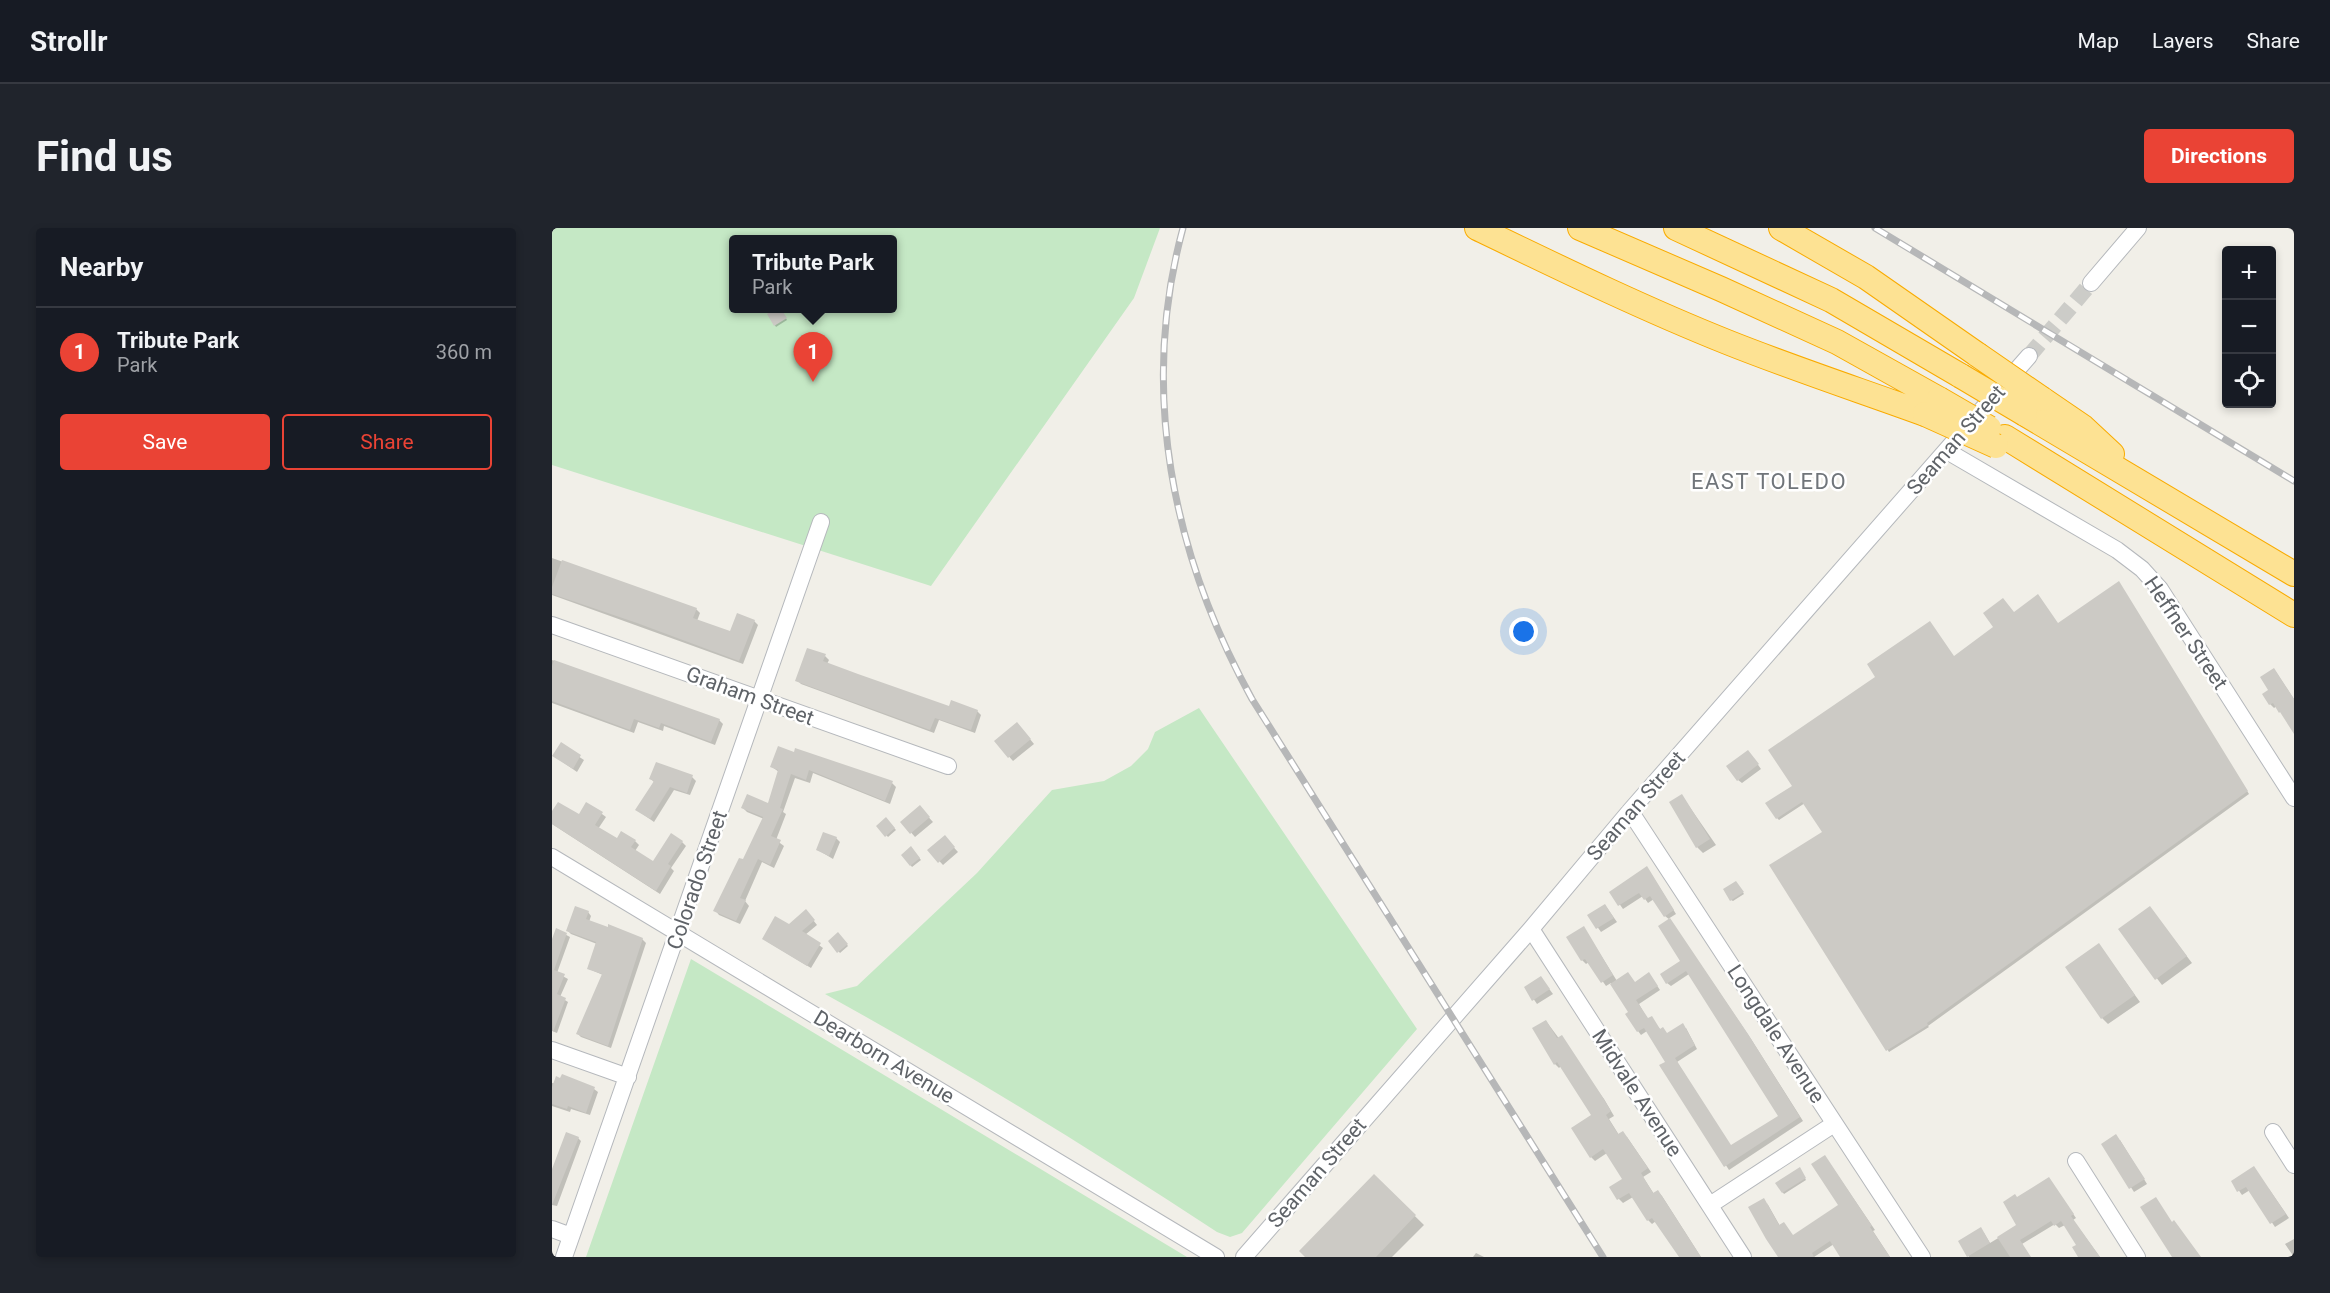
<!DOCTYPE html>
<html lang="en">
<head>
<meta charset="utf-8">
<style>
  :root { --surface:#171b24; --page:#20242c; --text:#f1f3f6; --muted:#9ea1a6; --line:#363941; --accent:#ea4335 }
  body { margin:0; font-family:Roboto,sans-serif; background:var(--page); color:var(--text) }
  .controls { position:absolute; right:18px; top:18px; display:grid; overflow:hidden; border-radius:6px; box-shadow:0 3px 9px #0003 }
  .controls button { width:54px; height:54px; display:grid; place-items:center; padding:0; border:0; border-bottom:2px solid var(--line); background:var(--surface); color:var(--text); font:30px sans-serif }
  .you { position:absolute; left:972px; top:404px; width:21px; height:21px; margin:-15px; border:4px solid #fff; border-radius:50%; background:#1a73e8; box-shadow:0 0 0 9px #1a73e833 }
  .badge { display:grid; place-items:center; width:39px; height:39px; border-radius:50%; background:var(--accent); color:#fff; font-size:20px; font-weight:700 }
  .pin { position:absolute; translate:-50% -50px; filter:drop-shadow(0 2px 3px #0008) }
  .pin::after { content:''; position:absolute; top:32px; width:21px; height:18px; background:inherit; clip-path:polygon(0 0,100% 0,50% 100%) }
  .popup { position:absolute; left:177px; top:7px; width:168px; height:78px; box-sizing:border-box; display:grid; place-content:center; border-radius:6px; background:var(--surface); filter:drop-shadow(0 2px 4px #0005); font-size:20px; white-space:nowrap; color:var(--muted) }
  .popup b { font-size:22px; color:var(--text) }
  .popup::after { content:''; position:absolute; left:50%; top:100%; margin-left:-12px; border:12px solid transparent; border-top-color:var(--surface) }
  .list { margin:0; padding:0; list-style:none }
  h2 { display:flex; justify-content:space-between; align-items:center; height:78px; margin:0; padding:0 24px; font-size:26px }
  h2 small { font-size:20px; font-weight:400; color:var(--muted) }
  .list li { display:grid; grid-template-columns:39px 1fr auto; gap:18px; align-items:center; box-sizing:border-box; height:90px; padding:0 24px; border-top:2px solid var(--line) }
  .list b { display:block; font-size:22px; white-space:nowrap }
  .list p { margin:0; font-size:20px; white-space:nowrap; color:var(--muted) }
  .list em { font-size:20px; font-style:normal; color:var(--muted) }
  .actions { display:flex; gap:12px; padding:18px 24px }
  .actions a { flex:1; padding:14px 0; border:2px solid var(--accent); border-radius:6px; text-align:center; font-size:21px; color:var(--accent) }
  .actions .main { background:var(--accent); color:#fff }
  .icon { flex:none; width:33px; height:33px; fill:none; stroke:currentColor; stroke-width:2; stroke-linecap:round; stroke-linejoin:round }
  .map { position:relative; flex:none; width:1742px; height:1029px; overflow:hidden; border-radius:6px }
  header { display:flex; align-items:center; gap:36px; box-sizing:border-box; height:84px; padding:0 30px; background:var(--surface); border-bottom:2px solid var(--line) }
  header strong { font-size:28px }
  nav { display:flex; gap:33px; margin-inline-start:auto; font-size:21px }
  .intro { display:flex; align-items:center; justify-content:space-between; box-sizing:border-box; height:144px; padding:0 36px }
  h1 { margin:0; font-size:42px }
  .button { padding:15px 27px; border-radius:6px; background:var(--accent); color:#fff; font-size:21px; font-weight:700 }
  main { display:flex; gap:36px; padding:0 36px }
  aside { flex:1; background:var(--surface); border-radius:6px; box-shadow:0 3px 9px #0003 }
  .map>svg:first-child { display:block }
  .green { fill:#c5e8c5; fill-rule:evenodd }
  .shadow { fill:#0003 }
  .building { fill:#cccac5 }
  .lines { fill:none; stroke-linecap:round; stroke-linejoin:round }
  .minor-tunnel { stroke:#ccccc8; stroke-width:16; stroke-dasharray:16 8; stroke-linecap:butt }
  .minor-casing { stroke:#b5b8bc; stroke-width:18 }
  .highway-casing { stroke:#f9ab00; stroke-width:26 }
  .minor { stroke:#fff; stroke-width:16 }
  .highway { stroke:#fde293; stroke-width:24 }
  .rail-casing { stroke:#b6b7b8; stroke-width:7 }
  .rail { stroke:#fff; stroke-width:4.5; stroke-dasharray:14; stroke-linecap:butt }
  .highway-bridge-casing { stroke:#f9ab00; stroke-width:26; stroke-linecap:butt }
  .highway-bridge { stroke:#fde293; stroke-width:24 }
  .labels { text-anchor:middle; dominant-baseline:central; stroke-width:5; stroke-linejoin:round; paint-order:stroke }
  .street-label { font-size:21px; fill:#5f6368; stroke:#fff }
  .neighbourhood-label { font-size:22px; letter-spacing:1.5px; fill:#70757a; stroke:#fff }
</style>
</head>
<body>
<header>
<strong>Strollr</strong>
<nav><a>Map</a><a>Layers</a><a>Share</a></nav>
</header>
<div class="intro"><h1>Find us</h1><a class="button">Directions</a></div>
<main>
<aside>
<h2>Nearby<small></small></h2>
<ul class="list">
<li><span class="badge">1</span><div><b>Tribute Park</b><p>Park</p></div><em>360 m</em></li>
</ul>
<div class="actions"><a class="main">Save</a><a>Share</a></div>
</aside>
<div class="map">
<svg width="1742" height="1029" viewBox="0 0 1742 1029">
  <rect width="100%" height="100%" fill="#f1efe8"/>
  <!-- green -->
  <path class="green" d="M0 0H608L582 70 379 358 0 237ZM182 12H340V80H182Z
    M647 480 865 801 690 1005 678 1009 665 1004C537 920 407 840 273 766L305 758 425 645 500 562 552 553 579 538 596 521 603 504Z
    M139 731 635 1029H34Z"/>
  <!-- shadow -->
  <path class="shadow" d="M228 80 235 92 224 99 217 87Z
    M0 330 144 381 148 385 145 393 179 405 202 393 206 397 191 436 0 367Z
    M1568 357 1697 566 1376 798 1377 799 1337 824 1219 637 1272 605 1253 575 1227 592 1225 590 1242 558 1402 430 1462 386 1506 397Z
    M273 428 277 432 275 436 398 480 425 483 429 487 423 505 387 492 382 505 249 456 245 452Z
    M0 432 167 492 171 496 163 517 112 498 111 503 86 494 82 505 0 475Z
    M1722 441 1742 471V503L1725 478 1722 480 1718 476V462Z
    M469 500 482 516 461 533 444 514Z
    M9 517 32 532 25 544 2 528Z
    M227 520 340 555 344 559 338 576 261 545 258 555 243 550 231 584 234 586 224 612 232 618 222 640 210 634 193 673 197 678 188 696 167 687 163 682 192 633 212 591 195 584 191 580 216 577 227 544 220 539Z
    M1199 527 1209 541 1190 555 1186 552Z
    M140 549 144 553 138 567 122 562 102 594 85 582 102 554 99 551Z
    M1130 568 1164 617 1151 625 1145 619Z
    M371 583 381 594 363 609 350 594Z
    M0 586 27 588 50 586 54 589 46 601 66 612 83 613 87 617 83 623 101 635 130 614 134 618 119 640 122 643 108 666 0 596Z
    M334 591 344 602 336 609 326 598Z
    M284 610 288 614 281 631 266 622Z
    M396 613 406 624 391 637 377 622Z
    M359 620 369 632 360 639 351 627Z
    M1098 644 1124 686 1116 691 1121 696 1199 811 1251 893 1177 942 1109 838 1115 834 1095 803 1089 807 1086 803 1078 784 1059 755 1054 758 1037 734 1034 736 1030 732 1032 700 1065 753 1083 756 1100 750 1108 762 1087 776 1096 792 1115 806 1134 800 1145 821 1125 834 1179 919 1228 888 1137 746 1119 758 1115 755 1130 733 1118 692 1113 688 1102 671 1096 675 1091 668 1071 681 1059 664Z
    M1185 656 1192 666 1181 673 1179 672Z
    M1053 677 1065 694 1049 704 1037 687Z
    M1598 680 1640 735 1610 757 1568 702Z
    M254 683 265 697 253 707 271 720 259 740 216 714Z
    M36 684 39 688 37 694 90 711 94 715 59 820 29 809 26 806 51 747 37 741 45 716 19 706 16 703Z
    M5 702 18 709 5 745 16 751 8 769 16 774 5 805 0 803V715Z
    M286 706 296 718 288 725 278 713Z
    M1547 717 1588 774 1556 796 1550 790Z
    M989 750 1001 766 985 776 974 760Z
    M994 793 1052 871 1062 888 1057 891 1067 907 1075 909 1099 944 1091 949 1102 966 1106 964 1110 968 1149 1029H1128L1104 993 1100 996 1096 992 1081 969 1071 975 1067 971 1059 959 1072 951 1055 925 1043 933 1039 929 1041 887 1009 838 1007 840 1003 836Z
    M0 855 42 861 46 864 38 887 19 881 18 884 0 878Z
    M26 910 29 913 5 978 0 977V945Z
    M1568 912 1595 956 1582 964 1551 916Z
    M1276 933 1323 1002 1321 1003 1338 1029H1290L1282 1016 1262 1029H1228L1215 975 1228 998 1241 1008 1288 978Z
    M1249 943 1254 952 1232 966 1225 956Z
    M822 948 872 997 840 1029H755Z
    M1497 951 1524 990 1521 992 1548 1029H1528L1526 1017 1513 997 1507 1000 1503 996 1470 1016 1478 1029H1417L1408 1014 1432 1005 1438 1015 1466 998V970Z
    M1681 954 1717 961 1737 990 1723 999 1698 962 1690 967Z
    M1742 1011V1029L1733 1016Z
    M924 1025 932 1029H921Z"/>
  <!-- building -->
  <path class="building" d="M224 81H229L235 90 222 98 215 86Z
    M10 332 145 380 141 390 178 403 185 385 203 392 187 433 85 395 0 366V359Z
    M1567 353 1696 563 1375 795 1376 797 1334 823 1217 637 1270 604 1250 574 1224 591 1213 575 1240 558 1216 522 1323 449 1315 436 1378 393 1402 428 1441 399 1431 385 1451 370 1462 384 1486 366 1506 395Z
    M255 420 274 426 271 433 306 446 397 478 399 472 426 482 419 502 383 490 378 502 243 453Z
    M2 432 168 491 159 514 109 495 107 500 82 491 78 502 0 473V438Z
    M1722 440 1742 471V506L1728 484 1727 485 1721 475 1717 477 1710 466 1716 462 1708 449Z
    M465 494 479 511 456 530 442 513Z
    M9 514 29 527 21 541 0 528Z
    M226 518 242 524 243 520 341 553 333 573 257 542 254 552 239 546 228 580 231 581 219 608 229 612 218 637 206 631 188 670 194 672 184 693 161 683 187 630 191 631 211 589 189 580 195 566 216 575 226 542 218 539Z
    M1196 522 1207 536 1185 553 1174 538Z
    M104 534 141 547 135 565 118 559 98 591 83 582 102 553 97 551Z
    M1130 566 1158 611 1144 620 1117 574Z
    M6 574 27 586 34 574 51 584 43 597 65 610 69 603 84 612 79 619 101 633 119 605 131 613 116 636 119 638 104 663 0 596V583Z
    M368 577 378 589 358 606 348 594Z
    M334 589 343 600 333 609 324 598Z
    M271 604 285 609 277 628 264 622Z
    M393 607 403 619 386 635 375 622Z
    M359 618 368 630 358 638 349 627Z
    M1095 638 1122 682 1112 689 1098 668 1092 672 1087 665 1066 678 1057 664Z
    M1184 653 1192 664 1178 673 1171 661Z
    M1053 676 1062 690 1044 701 1035 687Z
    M23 678 37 683 34 691 56 699V696L91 710 56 818 24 806 50 746 35 741 44 714 14 703Z
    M1598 678 1635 728 1603 752 1566 701Z
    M254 681 263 692 250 703 269 715 255 738 210 711 223 688 237 696Z
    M1118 690 1196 806 1248 889 1172 939 1107 837 1113 834 1092 800 1085 804 1073 786 1076 784 1058 756 1076 744 1083 754 1097 744 1106 758 1084 772 1096 790 1100 788 1108 801 1111 799 1115 805 1131 795 1143 817 1123 830 1179 917 1226 888 1134 743 1114 756 1108 746 1128 733 1106 698Z
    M1032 698 1061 747 1049 755 1033 731 1029 733 1014 709Z
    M4 700 15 705 2 742 13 746 5 766 14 770 1 804 0 711Z
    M286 704 296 716 285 725 276 713Z
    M1547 715 1583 767 1549 791 1513 739Z
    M989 748 998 761 980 773 972 759Z
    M994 792 1005 810 1010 807 1048 865 1059 883 1054 887 1066 906 1071 903 1096 940 1089 945 1101 965 1106 962 1149 1029H1127L1100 990 1095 993 1077 965 1065 972 1057 959 1070 951 1051 921 1038 930 1019 900 1039 887 1005 834 1002 837 980 800Z
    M10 846 43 859 34 885 16 878 15 881 0 876V859L4 848 8 850Z
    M14 904 27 909 0 977V941Z
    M1564 906 1593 951 1577 961 1549 916Z
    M1273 927 1320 998 1318 999 1338 1029H1288L1278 1013 1260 1025 1262 1029H1226L1214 1011 1196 979 1212 970 1227 997 1232 994 1241 1007 1286 977 1259 936Z
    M1702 938 1734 986 1718 996 1694 959 1685 964 1679 953Z
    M1248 939 1254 950 1230 965 1223 955Z
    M822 946 864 987 824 1029H753L747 1023Z
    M1497 949 1522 986 1519 988 1548 1029H1526L1520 1019 1524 1017 1509 993 1502 998 1499 993 1468 1012 1479 1029H1458L1445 1009 1464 997 1451 974 1463 966 1465 969Z
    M1604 969 1620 994 1622 992 1649 1029H1620L1588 979Z
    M1429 999 1438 1015 1415 1029 1406 1013Z"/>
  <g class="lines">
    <!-- minor-tunnel -->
    <path class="minor-tunnel" d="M1477 128 1539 55"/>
    <!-- minor casing -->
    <g class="minor-casing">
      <path id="minor" d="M1539 55 1586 0
        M1395 223 1565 322 1590 341 1608 361 1742 570
        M0 397 396 538
        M1078 583 1370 1029
        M0 629 664 1029
        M979 701 1191 1029
        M0 822 76 849
        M1721 904 1742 937
        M1524 933 1585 1029
        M1158 977 1282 896
        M0 1001 19 1008
        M12 1029 269 294
        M692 1029 979 701 1078 583 1477 128"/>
    </g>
    <!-- highway casing -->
    <g class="highway-casing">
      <path id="highway" d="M925 0C1008 40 1090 80 1175 114 1240 140 1307 162 1373 186
        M1028 0 1169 61 1285 114 1387 171
        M1124 0 1279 72 1409 148
        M1229 0 1314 49 1426 127
        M1490 171 1531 199 1560 226
        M1473 186 1742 346
        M1453 209 1742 387"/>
    </g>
    <!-- minor -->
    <use href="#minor" class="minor"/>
    <!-- highway -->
    <use href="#highway" class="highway"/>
    <!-- rail casing -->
    <g class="rail-casing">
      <path id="rail" d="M631 0C587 162 620 326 700 471L1051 1029
        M1323 0 1742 253"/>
    </g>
    <!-- rail -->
    <use href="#rail" class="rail"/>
    <!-- highway-bridge casing -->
    <g class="highway-bridge-casing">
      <path id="highway-bridge" d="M1426 127 1490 171
        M1409 148 1473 186
        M1387 171 1437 200
        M1373 186 1444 218"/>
    </g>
    <!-- highway-bridge -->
    <use href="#highway-bridge" class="highway-bridge"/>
  </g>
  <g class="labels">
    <!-- street labels -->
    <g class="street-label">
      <text transform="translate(1404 212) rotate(-49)">Seaman Street</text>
      <text transform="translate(1634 405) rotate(56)">Heffner Street</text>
      <text transform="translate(198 468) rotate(20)">Graham Street</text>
      <text transform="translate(1084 578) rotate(-49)">Seaman Street</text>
      <text transform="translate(145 652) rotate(-71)">Colorado Street</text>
      <text transform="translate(1224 806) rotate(57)">Longdale Avenue</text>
      <text transform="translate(332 829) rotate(31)">Dearborn Avenue</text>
      <text transform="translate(1085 865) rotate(57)">Midvale Avenue</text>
      <text transform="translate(765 945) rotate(-49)">Seaman Street</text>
    </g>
    <!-- neighbourhood labels -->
    <g class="neighbourhood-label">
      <text x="1217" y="253">EAST TOLEDO</text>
    </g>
  </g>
</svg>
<div class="controls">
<button>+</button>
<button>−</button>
<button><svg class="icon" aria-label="locate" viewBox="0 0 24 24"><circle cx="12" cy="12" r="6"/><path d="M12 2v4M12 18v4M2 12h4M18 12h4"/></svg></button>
</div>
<div class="you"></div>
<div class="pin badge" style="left:261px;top:154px">1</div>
<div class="popup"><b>Tribute Park</b>Park</div>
</div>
</main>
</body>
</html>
